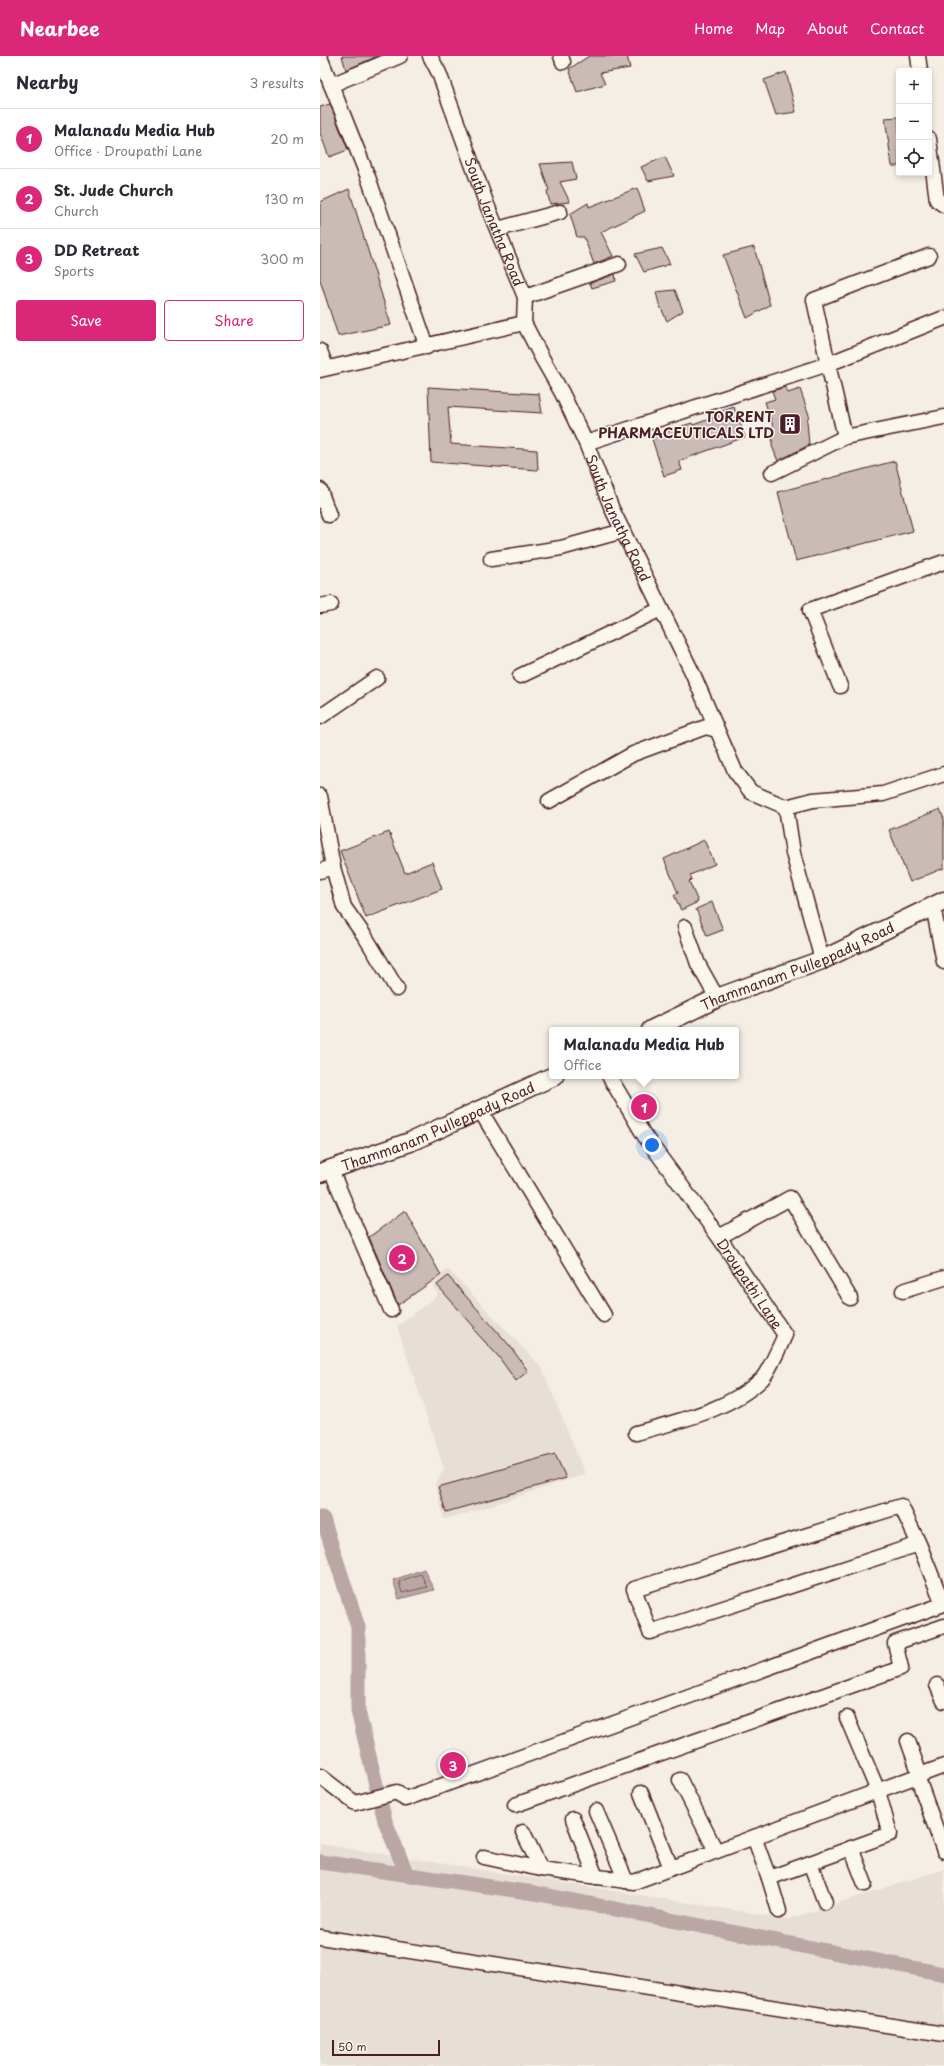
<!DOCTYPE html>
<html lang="en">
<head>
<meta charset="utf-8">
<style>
  :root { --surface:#fff; --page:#f2f2f3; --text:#2b2b33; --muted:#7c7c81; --line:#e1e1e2; --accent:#db2777 }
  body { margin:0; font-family:"Playpen Sans",sans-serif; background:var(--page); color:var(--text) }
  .controls { position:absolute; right:12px; top:12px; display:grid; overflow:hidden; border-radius:4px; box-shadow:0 2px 6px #0003 }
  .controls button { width:36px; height:36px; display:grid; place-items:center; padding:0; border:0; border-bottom:1px solid var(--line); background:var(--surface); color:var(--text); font:20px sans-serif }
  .scale { position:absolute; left:12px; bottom:10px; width:108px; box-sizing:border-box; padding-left:4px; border:2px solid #4a1f2b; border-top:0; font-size:11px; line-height:14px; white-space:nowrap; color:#4a1f2b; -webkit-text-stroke:3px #fbf7ec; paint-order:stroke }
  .you { position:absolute; left:332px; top:1089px; width:14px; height:14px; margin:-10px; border:3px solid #fff; border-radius:50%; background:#1a73e8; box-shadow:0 0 0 6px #1a73e833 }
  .badge { display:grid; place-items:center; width:26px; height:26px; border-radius:50%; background:var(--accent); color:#fff; font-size:13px; font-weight:700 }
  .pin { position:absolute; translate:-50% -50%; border:2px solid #fff; box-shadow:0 1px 4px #0006 }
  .popup { position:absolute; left:229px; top:971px; width:190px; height:52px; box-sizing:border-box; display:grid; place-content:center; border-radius:4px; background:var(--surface); filter:drop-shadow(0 1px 3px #0005); font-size:13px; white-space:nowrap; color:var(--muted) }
  .popup b { font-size:15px; color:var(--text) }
  .popup::after { content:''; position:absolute; left:50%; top:100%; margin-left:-8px; border:8px solid transparent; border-top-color:var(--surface) }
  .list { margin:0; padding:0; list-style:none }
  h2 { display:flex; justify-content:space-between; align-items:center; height:52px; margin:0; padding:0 16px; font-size:17px }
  h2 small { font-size:13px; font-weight:400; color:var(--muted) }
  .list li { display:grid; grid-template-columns:26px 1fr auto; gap:12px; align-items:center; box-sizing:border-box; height:60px; padding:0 16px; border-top:1px solid var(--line) }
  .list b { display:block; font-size:15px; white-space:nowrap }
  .list p { margin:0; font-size:13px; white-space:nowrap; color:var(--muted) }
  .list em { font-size:13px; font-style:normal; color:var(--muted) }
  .actions { display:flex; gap:8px; padding:12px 16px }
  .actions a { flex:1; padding:9px 0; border:1px solid var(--accent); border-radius:4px; text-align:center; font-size:14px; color:var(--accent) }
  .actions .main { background:var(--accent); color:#fff }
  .icon { flex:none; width:22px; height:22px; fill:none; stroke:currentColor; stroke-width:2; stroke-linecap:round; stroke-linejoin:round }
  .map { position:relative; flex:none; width:624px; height:2010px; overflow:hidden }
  header { display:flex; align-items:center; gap:24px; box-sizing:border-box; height:56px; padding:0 20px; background:var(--accent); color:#fff }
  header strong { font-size:19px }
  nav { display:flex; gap:22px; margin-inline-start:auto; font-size:14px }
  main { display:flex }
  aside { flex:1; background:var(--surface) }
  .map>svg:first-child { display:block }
  .built { fill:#e7dfd6 }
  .water { fill:#baa7a5; stroke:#8d7174 }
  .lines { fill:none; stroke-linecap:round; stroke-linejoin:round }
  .shore { stroke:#77555c; stroke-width:1 }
  .canal { stroke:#baa7a5; stroke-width:15 }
  .building { fill:#cabbb6; stroke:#4a1f2b }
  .minor-casing { stroke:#4a1f2b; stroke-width:17 }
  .major-casing { stroke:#4a1f2b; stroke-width:21 }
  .minor { stroke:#fbf7ec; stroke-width:14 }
  .major { stroke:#fbf7ec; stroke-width:18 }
  .labels { text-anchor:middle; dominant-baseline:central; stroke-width:3; stroke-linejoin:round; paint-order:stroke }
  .street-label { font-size:14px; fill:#4a1f2b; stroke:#fbf7ec }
  .poi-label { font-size:14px; font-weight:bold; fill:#4a1f2b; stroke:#fbf7ec; text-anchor:end }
</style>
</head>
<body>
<header>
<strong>Nearbee</strong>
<nav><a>Home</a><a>Map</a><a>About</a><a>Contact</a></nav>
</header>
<main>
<aside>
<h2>Nearby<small>3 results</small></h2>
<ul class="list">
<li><span class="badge">1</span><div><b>Malanadu Media Hub</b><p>Office · Droupathi Lane</p></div><em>20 m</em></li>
<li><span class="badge">2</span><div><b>St. Jude Church</b><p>Church</p></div><em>130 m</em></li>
<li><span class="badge">3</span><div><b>DD Retreat</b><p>Sports</p></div><em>300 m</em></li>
</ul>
<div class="actions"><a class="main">Save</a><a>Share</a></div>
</aside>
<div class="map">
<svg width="624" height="2010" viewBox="0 0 624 2010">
  <rect width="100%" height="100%" fill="#f4eee4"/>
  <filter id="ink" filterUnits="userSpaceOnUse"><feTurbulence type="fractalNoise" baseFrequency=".025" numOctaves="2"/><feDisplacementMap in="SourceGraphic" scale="8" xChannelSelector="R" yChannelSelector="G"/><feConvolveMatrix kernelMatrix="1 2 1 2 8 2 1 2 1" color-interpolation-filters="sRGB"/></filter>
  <g filter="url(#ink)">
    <!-- built -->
    <path class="built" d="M128 1213 222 1312 265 1418 149 1457 124 1463 115 1428 124 1413 77 1270 118 1239 113 1231 115 1225Z
      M0 1788 469 1863 624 1813V2010H0Z"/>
    <!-- water -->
    <path class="water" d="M104 1513 114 1534 79 1543 73 1524Z"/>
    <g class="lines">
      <!-- shore -->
      <path class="shore" d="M101 1518 107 1531 82 1537 79 1526Z"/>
      <!-- canal -->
      <path class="canal" d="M0 1461 3 1463 38 1571V1655L65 1765 87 1819
        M0 1806 214 1837 624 1918"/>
    </g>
    <!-- building -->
    <path class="building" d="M22 0H58L26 14Z
      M269 0H307L310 12 280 17 285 28 257 36 249 13Z
      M466 16 476 56 456 59 444 24Z
      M10 48 28 94 9 101 0 77V51Z
      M579 61V110H572L565 62Z
      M345 101 354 120 328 125 321 111Z
      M252 106 256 123 240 126 250 146 230 148 227 135 229 134 220 108Z
      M317 132 325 155 281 176 293 200 274 208 264 181H257L250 158 268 147 269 151Z
      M29 133 71 269 18 280 0 224V146Z
      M434 191 450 249 427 262 403 199Z
      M342 192 350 208 324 216 315 198Z
      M295 218 296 225 272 232 270 227Z
      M355 234 363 255 347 265 339 248 336 236Z
      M108 331 219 338 222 357 128 351 131 388 217 394 218 414 111 406Z
      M466 331 468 337 480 333 489 359 487 365 489 389 458 405 452 390 453 370 445 346 455 343 452 335Z
      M414 351 425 381 359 405 362 414 344 420 331 380 372 367 373 369 398 360 397 357Z
      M575 405 593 475 476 505 458 436Z
      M620 753 624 763V812L590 826 569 774Z
      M69 776 85 817 112 806 122 833 46 862 20 795Z
      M384 784 395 808 370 819 372 824 369 825 378 846 361 854 354 839 358 837 344 803Z
      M392 846 403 874 387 880 376 853Z
      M85 1155 121 1219 78 1249 49 1181Z
      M128 1220 190 1290 208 1315 196 1325 178 1300 153 1273 155 1272 117 1229Z
      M235 1398 246 1422 126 1456 118 1431Z"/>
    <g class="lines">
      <!-- minor casing -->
      <g class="minor-casing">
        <g id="minor">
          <path id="s1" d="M110 0 119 17 167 149 205 241 204 267 222 302 242 337 266 387 292 453 373 618 415 715 431 736 466 751 473 797 502 904"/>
          <path d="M241 0 243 6"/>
          <path d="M598 0 600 15"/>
          <path d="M0 1 48 121 107 291"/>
          <path d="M11 29 80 0"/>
          <path d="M609 83 617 144 624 149"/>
          <path d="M178 173 240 156"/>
          <path d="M205 241 299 208"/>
          <path d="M624 262 508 308 525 381 624 361"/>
          <path d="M0 295 6 311"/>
          <path d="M0 314 204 267"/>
          <path d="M266 387 508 308 494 244 609 200"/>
          <path d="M452 417 525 381"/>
          <path d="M0 434 9 459"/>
          <path d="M171 503 241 492 303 475"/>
          <path d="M0 550 11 548"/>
          <path d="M200 620 341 553"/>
          <path d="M520 630 490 554 624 506"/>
          <path d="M0 661 57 622"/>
          <path d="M0 740 13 811 0 815"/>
          <path d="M229 745 313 698 386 671 397 674"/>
          <path d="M466 751 493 744 563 738 624 718"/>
          <path d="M13 811 24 851 46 882 77 933"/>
          <path d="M613 850 624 906"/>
          <path d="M365 871 378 908 397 942"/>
          <path id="s2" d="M289 1020 324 1079 399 1181 465 1279C460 1290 449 1315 442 1323 410 1354 358 1365 316 1377"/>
          <path d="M160 1054 284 1259"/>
          <path d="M11 1114 71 1254"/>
          <path d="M399 1181 470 1142 530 1242"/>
          <path d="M583 1235 624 1222"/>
          <path d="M599 1488 330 1576 314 1533 581 1450 599 1488 623 1548"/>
          <path d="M617 1629 624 1645"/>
          <path d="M588 1685 600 1719"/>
          <path d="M0 1720 35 1747 77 1736 85 1743 624 1548"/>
          <path d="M597 1720 624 1795"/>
          <path d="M360 1724 396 1795"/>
          <path d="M321 1737 351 1812"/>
          <path d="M195 1749 581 1612 575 1587 624 1570"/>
          <path d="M276 1755 306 1825"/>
          <path d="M253 1763 276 1821"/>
          <path d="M203 1776 221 1813"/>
          <path d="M434 1781 449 1822 570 1778 558 1735 527 1662"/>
          <path d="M531 1792 545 1828"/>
          <path d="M164 1801 221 1813 314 1826 624 1710"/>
          <path d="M490 1807 505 1846"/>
          <path d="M449 1822 459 1855"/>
          <path d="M0 1881 624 1978"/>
        </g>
      </g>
      <!-- major casing -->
      <g class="major-casing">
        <g id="major">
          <path id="s3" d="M331 974 397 942 502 904 624 845"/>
          <path id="s4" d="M0 1117 90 1086 234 1020"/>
        </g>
      </g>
      <!-- minor -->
      <use href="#minor" class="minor"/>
      <!-- major -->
      <use href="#major" class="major"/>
    </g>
  </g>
  <!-- icons -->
  <defs>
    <g id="building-square" transform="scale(1.15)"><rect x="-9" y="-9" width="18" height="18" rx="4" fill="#4a1f2b" stroke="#fbf7ec"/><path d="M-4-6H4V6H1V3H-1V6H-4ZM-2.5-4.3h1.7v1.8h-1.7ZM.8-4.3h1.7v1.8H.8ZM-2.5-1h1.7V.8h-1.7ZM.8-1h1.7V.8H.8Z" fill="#fff"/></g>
  </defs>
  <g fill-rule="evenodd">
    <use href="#building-square" x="470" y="368"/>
  </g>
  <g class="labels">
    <!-- street labels -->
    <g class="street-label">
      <text stroke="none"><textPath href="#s1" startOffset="178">South Janatha Road</textPath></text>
      <text stroke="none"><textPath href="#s1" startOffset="502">South Janatha Road</textPath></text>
      <text stroke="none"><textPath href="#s3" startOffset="160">Thammanam Pulleppady Road</textPath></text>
      <text stroke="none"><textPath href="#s4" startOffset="127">Thammanam Pulleppady Road</textPath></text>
      <text stroke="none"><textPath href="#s2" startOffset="251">Droupathi Lane</textPath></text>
    </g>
    <!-- poi labels -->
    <g class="poi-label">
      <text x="454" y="360">TORRENT<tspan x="454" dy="16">PHARMACEUTICALS LTD</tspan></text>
    </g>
  </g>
</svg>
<div class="controls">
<button>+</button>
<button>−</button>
<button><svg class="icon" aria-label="locate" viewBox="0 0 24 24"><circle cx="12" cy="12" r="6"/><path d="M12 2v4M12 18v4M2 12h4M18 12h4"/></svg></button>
</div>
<div class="scale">50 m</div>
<div class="you"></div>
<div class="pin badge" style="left:324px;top:1051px">1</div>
<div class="popup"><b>Malanadu Media Hub</b>Office</div>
<div class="pin badge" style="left:82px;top:1202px">2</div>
<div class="pin badge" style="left:133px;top:1709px">3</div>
</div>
</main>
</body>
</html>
